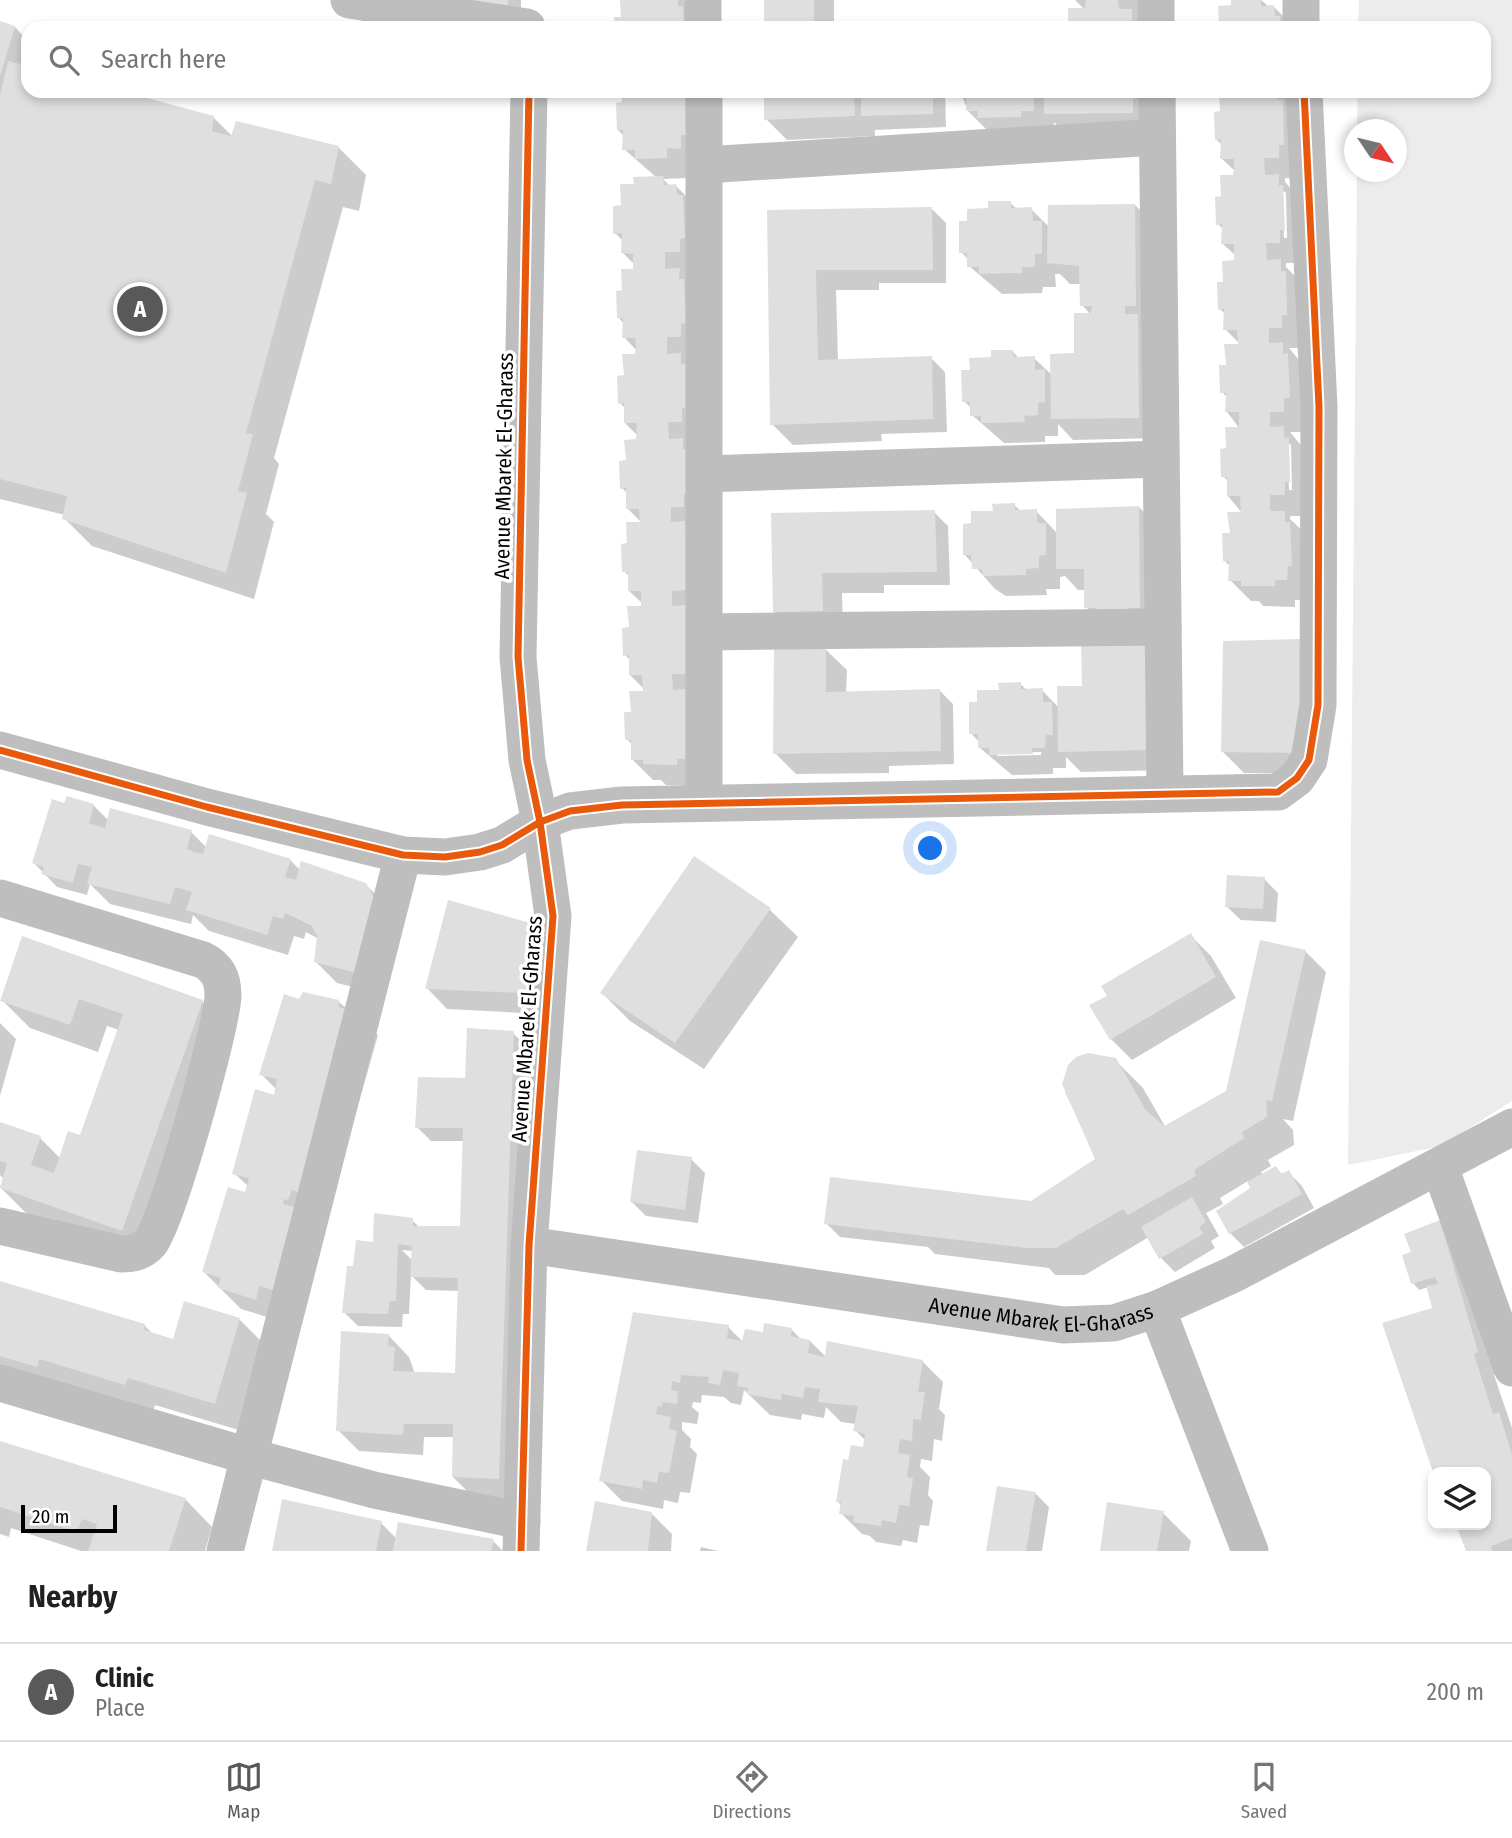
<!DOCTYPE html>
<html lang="en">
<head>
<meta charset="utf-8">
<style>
  :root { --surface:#fff; --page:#f6f6f6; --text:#202124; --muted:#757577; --line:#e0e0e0; --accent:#595959 }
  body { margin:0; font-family:"Fira Sans Condensed",sans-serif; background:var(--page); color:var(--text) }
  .controls { position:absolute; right:21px; bottom:21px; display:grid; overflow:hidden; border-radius:14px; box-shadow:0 4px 10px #0003 }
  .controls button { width:63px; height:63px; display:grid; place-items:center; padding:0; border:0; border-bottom:2px solid var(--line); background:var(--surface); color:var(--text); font:35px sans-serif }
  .compass { position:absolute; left:1344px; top:119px; width:63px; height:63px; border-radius:50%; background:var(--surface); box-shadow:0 4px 10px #0003; rotate:125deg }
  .scale { position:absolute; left:21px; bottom:18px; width:96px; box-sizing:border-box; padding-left:7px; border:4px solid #000; border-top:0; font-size:19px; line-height:24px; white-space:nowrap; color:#000; -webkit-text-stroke:5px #fff; paint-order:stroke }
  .you { position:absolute; left:931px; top:849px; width:24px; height:24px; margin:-18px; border:5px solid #fff; border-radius:50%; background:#1a73e8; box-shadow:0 0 0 10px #1a73e833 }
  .badge { display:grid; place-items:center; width:46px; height:46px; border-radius:50%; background:var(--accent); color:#fff; font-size:23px; font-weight:700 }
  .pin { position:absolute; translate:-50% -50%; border:4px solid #fff; box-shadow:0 2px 7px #0006 }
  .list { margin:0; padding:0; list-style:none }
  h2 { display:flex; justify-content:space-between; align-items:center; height:91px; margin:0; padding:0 28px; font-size:30px }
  h2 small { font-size:23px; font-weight:400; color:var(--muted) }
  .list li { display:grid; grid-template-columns:46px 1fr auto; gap:21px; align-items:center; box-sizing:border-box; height:98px; padding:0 28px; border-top:2px solid var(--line) }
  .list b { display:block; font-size:26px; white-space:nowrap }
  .list p { margin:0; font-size:23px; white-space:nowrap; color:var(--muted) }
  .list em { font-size:23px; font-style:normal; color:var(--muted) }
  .icon { flex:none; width:38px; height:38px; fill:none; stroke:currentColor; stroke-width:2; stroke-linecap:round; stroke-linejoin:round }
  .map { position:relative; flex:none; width:1512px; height:1551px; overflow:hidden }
  .search { position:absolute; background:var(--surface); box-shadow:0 4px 10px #0003; left:21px; right:21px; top:21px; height:77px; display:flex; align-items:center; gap:18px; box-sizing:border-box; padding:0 24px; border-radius:21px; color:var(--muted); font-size:26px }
  .sheet { height:189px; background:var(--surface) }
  nav { display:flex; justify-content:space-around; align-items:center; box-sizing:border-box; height:98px; border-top:2px solid var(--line); background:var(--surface); font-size:19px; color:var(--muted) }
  nav a { display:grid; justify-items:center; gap:4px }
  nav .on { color:var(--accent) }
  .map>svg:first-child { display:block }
  .green { fill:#ececec }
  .shadow { fill:#0003; fill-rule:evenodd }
  .building { fill:#dfdfdf }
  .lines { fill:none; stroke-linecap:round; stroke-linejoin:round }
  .minor { stroke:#bebebe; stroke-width:37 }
  .cycleway-casing { stroke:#fff; stroke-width:11 }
  .cycleway { stroke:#e8590c; stroke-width:7 }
  .labels { text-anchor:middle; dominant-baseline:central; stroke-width:7; stroke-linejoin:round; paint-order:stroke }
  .street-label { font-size:21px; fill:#000; stroke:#fff }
</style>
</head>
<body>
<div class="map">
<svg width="1512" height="1551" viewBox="0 0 1512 1551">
  <rect width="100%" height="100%" fill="#fff"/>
  <!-- green -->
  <path class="green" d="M1359 0H1512V1101L1441 1146 1348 1165 1357 172H1396V130L1357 129 1358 91H1484V28H1358Z"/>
  <!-- shadow -->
  <path class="shadow" d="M418 0H521V22Z
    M621 0H684L703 28H616L623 18Z
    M764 0H834V28H765Z
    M1075 0H1150L1148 28H1070L1085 10Z
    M1233 0H1261L1269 7H1274L1295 28H1221L1233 7Z
    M0 23 15 27 28 41V91H115L213 117 233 137 339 148 366 175 359 211 343 207 274 458 279 464 266 514 274 522 254 599 92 546 64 518 65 515 0 499Z
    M623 91H688V178L663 179 670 186H676L697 207 700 272H685L700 291 697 786 666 785 661 780H653L632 759 633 746 627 739 633 713 644 689 630 675 631 661 625 655 631 628 643 604 629 591 630 577 624 571 629 545 643 524 627 508 628 494 622 488 638 436 625 423 626 409 620 403 625 376 637 351 624 337V324L619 318 624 291 635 271V265L623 253V241L615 233 623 206 635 186 657 178 624 149V136L618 130Z
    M765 91H945L946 127 875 130V136L787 140 766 119Z
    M960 91H1153V133L1067 135 1054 122V131L989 132 968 111Z
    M1233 91H1298V94L1283 93 1298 112 1299 179 1285 178V182L1299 197 1300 263H1286V267L1301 282 1302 348H1289L1303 365 1305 432H1290L1304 449 1305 516H1290V519L1305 533 1307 600H1295V607L1263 606 1259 601H1251L1230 580V566L1224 560 1232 534 1242 513 1228 496 1229 482 1223 476 1228 450 1240 429 1227 412 1228 398 1222 392 1228 366 1241 345 1225 329 1226 315 1220 309 1225 283 1236 262V256L1223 244 1224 230 1218 224 1223 198 1235 171 1222 159V145L1216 139 1222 113ZM1282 190 1286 193 1287 238H1284ZM1287 442 1291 445 1292 490H1289Z
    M1010 203 1017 209H1031L1049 227 1135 205 1156 226 1159 438 1073 440 1058 424V436H1045V442L1004 443 972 415V409L964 401 971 371 1013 352 1019 358H1034L1052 375 1076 355 1091 315 1082 305 1081 284H1070L1060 274H1055L1056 287H1043L1042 293 1002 294 969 266V260L961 252 969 223Z
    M932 209 946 223V283H879V290H836L838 361 931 358 945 372 947 432 881 434 882 441 793 445 772 424 769 212Z
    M1014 505 1021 511H1036L1057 533 1139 507 1160 528 1149 634 1107 628 1086 607V590H1078L1065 576 1060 577V589H1046L1047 595 1006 596 995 589 965 555 973 525Z
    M934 512 948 526 950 585H884V593H842L843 631 795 632 774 611 773 515Z
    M1224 643 1320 773H1244L1223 752Z
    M825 649 847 670 846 693 939 690 953 704 954 764 889 766V773L796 774 775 753Z
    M1020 684 1027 690H1042L1059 708 1084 687 1167 770 1081 772 1066 757V768H1053V774L1012 775 980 748 979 742 971 733 979 704ZM1041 752V755L998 756 994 753Z
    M66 805H93L109 821 191 832 207 848 290 860 300 870 365 884 387 906 385 995 337 983 316 962 319 939 306 932 304 939 294 936 288 955 209 931 193 915 191 924 110 904 90 884 87 895 57 887 34 863Z
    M694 858 770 910 798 937 704 1069 630 1021 602 993Z
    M1264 879 1278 893 1276 922 1241 920 1227 907Z
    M541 928 544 1014 447 1009 427 988Z
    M1190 935 1211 956 1236 998 1132 1060 1111 1039Z
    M23 939 202 1001 230 1029 150 1257 28 1215 0 1187 4 1179 0 1175V1124L40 1138 61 1159 81 1137 119 1030 107 1026 98 1052 30 1028 2 1000Z
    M1305 951 1326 972 1293 1121 1283 1119 1293 1130 1294 1145 1268 1160 1271 1166 1261 1172 1263 1175 1276 1168 1283 1175 1288 1172 1302 1186 1314 1208 1244 1247 1230 1233 1253 1189 1248 1181 1220 1198 1223 1204 1206 1213 1219 1236 1211 1241 1215 1248 1175 1272 1161 1258 1149 1237 1085 1275H1055L1049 1268 935 1254 928 1247 840 1237 826 1223 1032 1203 1097 1159 1065 1092V1075L1077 1059 1088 1054 1115 1060 1143 1088 1166 1128 1227 1092Z
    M300 1001 339 1002 378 1035 327 1215 277 1320 241 1309 204 1272 246 1194 249 1187 234 1173 277 1090 261 1074Z
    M0 1023 16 1039 0 1096Z
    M513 1033 534 1054 519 1499 474 1498 453 1477 455 1437H424L423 1455 359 1451 338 1430 388 1335 409 1357 415 1374H457L460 1291 426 1290 411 1275 409 1314H403L402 1327 358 1326 344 1312 355 1268 375 1243 412 1220 418 1226 462 1231 465 1141H431L417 1127ZM402 1250 413 1251V1261Z
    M691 1159 705 1173 698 1223 646 1216 632 1202Z
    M1440 1222 1446 1228 1470 1306 1484 1321 1498 1373 1494 1375 1512 1428V1551H1467L1458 1525H1486V1472H1434L1384 1324 1434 1309 1428 1287 1419 1290 1413 1283 1404 1256 1413 1253Z
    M0 1283 144 1325 154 1335 174 1341 240 1320 267 1347 242 1431 155 1405 153 1411 0 1374Z
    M634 1314 728 1327 744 1343 764 1334 792 1330 802 1340 810 1341 827 1358 922 1361 943 1382 939 1409 945 1415 942 1441 934 1439 932 1461 921 1459 920 1467 930 1477 928 1495 933 1501 929 1526 920 1525 917 1543 903 1540 901 1546 876 1542 870 1536 862 1534 841 1513 842 1506 837 1501 849 1462 864 1449 866 1441 855 1430 856 1424 841 1422 826 1407 824 1418 802 1414 801 1420 770 1415 744 1390 741 1405 731 1403 724 1397 702 1395 701 1403 693 1402 692 1407 699 1413 697 1424 682 1422V1430L691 1439 690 1447 697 1454 690 1493 680 1492 678 1503 664 1500 663 1509 622 1501 601 1480Z
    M0 1443 185 1499 212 1527 205 1551H81L11 1528 9 1537 0 1534Z
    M1035 1493 1049 1507 1042 1551H988Z
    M651 1513 672 1534 671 1551H588Z
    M1163 1513 1191 1541 1189 1551H1102Z
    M381 1523 397 1539 493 1541 503 1551H274Z
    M701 1547 718 1551H700Z"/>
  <!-- building -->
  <path class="building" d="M468 0H508L507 9Z
    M620 0H678V6H683L684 28H615L614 17H621Z
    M764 0H814V28H764Z
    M1086 0H1118L1119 9H1132V28H1068V8H1085Z
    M1231 0H1261V6L1274 5 1275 16H1280L1281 28H1219L1218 6 1231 5Z
    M0 21 15 26 1 74H0Z
    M8 61 28 66V91H121L214 116 212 131 231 136 236 121 339 146 331 184 315 180 246 433 253 434 238 491 247 493 226 573 62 519 67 496 0 479V95Z
    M622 91H685L686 135H681V149L667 148V158L635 159V150H622L623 130H617L616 103 622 102Z
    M764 91H854L855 116 764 120Z
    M861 91H933V114L861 116Z
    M958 91H1041V98H1034V111H1021V117L977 118 978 111H966V97H958Z
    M1044 91H1133V113L1044 114Z
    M1219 91H1277V100H1283L1284 145H1279V158H1264L1265 175 1279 174V186L1283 185 1285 230H1280V243H1266L1267 260 1281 259V271H1286L1287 315H1282V328H1269V343L1283 342V354L1288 353 1290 398H1284V412H1270V427L1284 426V438L1289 437 1290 482H1285V495H1270V511H1285V522H1290L1292 566H1288L1287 580H1275V586H1241V581H1228L1229 561H1223L1222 533H1230L1227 512H1241L1240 496H1227V477H1221L1220 449 1226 448 1225 427H1239V412H1225L1226 393H1220L1219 365H1226L1224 344H1238L1237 330H1223L1224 309 1218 310 1217 282H1223L1222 261 1234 260V244H1221L1222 224 1216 225 1215 197 1221 196 1220 175H1233L1234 168V159H1220L1221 139 1215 140 1214 112 1220 111Z
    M663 176 664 185 676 184 677 195H683L685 238 680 239V252H665V269L680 268 679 279H684L686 323 681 324V337H667V354L681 353V364H686L687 409 682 408V422H668L669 439 683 438V449H688L689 494H684V507H671V522L685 521V533L690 532 686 590 672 591V606L686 605 687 674H672L673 690 687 689 689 759H677V765L643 764V760H631V740H625L624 712H631L629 691H643L642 675H629V655L623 656 622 628 629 627 627 606H641V591H628V572H622L621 544 627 543 626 522H640L639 509H626V488L620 489 619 461 626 460 624 440 636 439 637 423H624V403L618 404 617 376 624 375 622 354H635L636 347 635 338H622L623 318H617L616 291 622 290 621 269H633V254L621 253 622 233 613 234V206L621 205 620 184H634L633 177Z
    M988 201H1011V208L1032 207 1033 221H1042V254H1035V267H1022V273L979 274V267H967V253H959V221H967V209L988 208Z
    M1135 204 1136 306H1125V314H1138L1139 418 1051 419 1050 354 1074 353V313H1091L1092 306H1080L1079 266 1047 263 1048 205Z
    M932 207 933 270H816L818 360 932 356 933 419 770 425 767 210Z
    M991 350H1013L1014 357 1035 356V370L1045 369V402L1038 403V415L1024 416 1025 422 981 423V416H970V402H962L961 370H970L969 358 991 357Z
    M1015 503V510L1037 509V523H1046V555L1039 556V568L1026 569V575L983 576 982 569H972L971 555H963V524L971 523V511H993L992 504Z
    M1139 506 1140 608H1129V613L1096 614V608H1084V569H1056V509Z
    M935 510 937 572 822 573 823 611 773 612 771 513Z
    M1301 639 1300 753 1221 752 1223 641Z
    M1145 642 1147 750 1058 752 1057 686H1082L1081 643Z
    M774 647H826V692L940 689 941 751 773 754Z
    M1021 682V689L1043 688V702H1052L1053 735H1046L1045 748H1032L1033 754 989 755V748H978V734H969V702H977V690H999L998 683Z
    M67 796 94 804 89 823 105 828 110 808 192 830 187 849 194 852 203 854 209 834 291 859 285 877 296 880 301 861 366 883 380 909 365 975 314 962 317 936 312 926 285 913 283 919 273 916 267 935 186 910 192 892 175 887 170 904 87 884 92 867 78 864 73 883 41 874 44 867 32 863 52 799 64 803Z
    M694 856 771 908 675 1043 600 993Z
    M1227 875 1265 877 1263 909 1225 907Z
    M448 900 541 926 524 993 425 989Z
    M1191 933 1216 977 1110 1040 1089 1005 1107 996 1101 986Z
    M22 936 203 1000 122 1231 0 1188 7 1163 0 1161V1122L41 1136 31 1165 54 1173 68 1131 80 1135 123 1014 79 999 70 1025 0 1001Z
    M1260 940 1306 950 1272 1101 1266 1100 1267 1117 1242 1132 1244 1138 1194 1170 1196 1176 1128 1215 1123 1209 1056 1248H1026L824 1224 830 1177 1031 1201 1095 1159 1062 1084 1068 1065 1076 1057 1088 1053 1116 1058 1145 1109 1164 1126 1226 1091Z
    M303 992 339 1000 338 1007 358 1012 306 1195 292 1190 288 1200 284 1199 283 1204 303 1209 278 1292 259 1286 256 1300 218 1288 221 1278 202 1272 228 1187 245 1192 249 1178 232 1174 255 1089 274 1095 277 1079 259 1075 284 994 299 999Z
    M467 1028 514 1031 499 1479 452 1477 453 1424H404L403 1435 336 1431 341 1331 389 1334 388 1346 395 1347 393 1371 455 1373 458 1278 410 1277 412 1246 398 1244 396 1301H390L388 1314 342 1313 347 1266H353L356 1240 373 1242 374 1213 413 1218V1226H460L463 1128H415L418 1077 465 1078Z
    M637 1150 692 1157 685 1210 630 1202Z
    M1276 1166 1281 1174 1289 1170 1302 1194 1229 1234 1216 1211 1250 1188 1247 1182Z
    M1192 1197 1206 1222 1199 1227 1203 1234 1159 1259 1141 1227Z
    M1440 1220 1478 1352 1474 1354 1493 1414 1499 1412 1512 1455V1538L1491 1546 1492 1551H1466L1456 1525H1486V1472H1433L1382 1323 1432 1308 1426 1286 1438 1284 1435 1277 1411 1284 1402 1255 1411 1252 1404 1234Z
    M0 1281 145 1324 144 1330 173 1339 184 1301 240 1318 215 1404 128 1378 125 1385 39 1359 37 1367 0 1356Z
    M633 1312 729 1325 727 1338 742 1341 745 1329 763 1332 764 1323 792 1328 791 1336 810 1340 808 1353 825 1357 827 1341 923 1360 918 1392H925L921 1420 913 1419 912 1441 900 1439 898 1453 910 1455 907 1477 913 1478 909 1506 899 1505 896 1523 882 1520 881 1526 853 1522 854 1516 839 1514 841 1502H836L843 1459 848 1460 851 1445 863 1447 865 1434 853 1431 858 1406 818 1402 820 1389 805 1387 803 1398 782 1394 781 1400 747 1394 748 1388 737 1386 739 1373 728 1371 723 1370 720 1385 708 1383 709 1377 681 1375 680 1383 672 1381 671 1390 678 1391 677 1404 662 1402V1407L658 1406 656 1414 671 1417 669 1429 677 1431 669 1473 659 1472 657 1483 643 1480 642 1489 599 1481Z
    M0 1441 186 1498 169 1551H88L97 1524 82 1519 77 1532 0 1507Z
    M997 1486 1036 1492 1026 1551H986Z
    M282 1499 382 1521 376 1551H272Z
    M595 1501 652 1512 648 1551H586Z
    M1107 1502 1164 1511 1157 1551H1100Z
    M398 1522 494 1539 491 1551H393Z"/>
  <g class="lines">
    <!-- minor -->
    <g class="minor">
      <path d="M349 0 527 27"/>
      <path d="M703 0V28"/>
      <path d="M1156 0V28"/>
      <path d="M1301 0V28"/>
      <path d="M704 91V803"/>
      <path d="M1157 91 1165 792"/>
      <path d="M704 165 1157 137"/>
      <path d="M704 474 1161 459"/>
      <path d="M704 632 1163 627"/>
      <path d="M0 750 207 807 403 855 445 857 480 852 502 845 540 822 570 811 622 805 1278 792 1297 778 1309 760 1318 705 1319 407 1304 91"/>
      <path d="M0 898 203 960C217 967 223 979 223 995 223 1024 167 1223 150 1243 142 1252 133 1254 121 1254L0 1226"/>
      <path d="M1440 1167 1512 1368"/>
      <path id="s1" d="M529 1245 1063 1325 1114 1323 1157 1309 1232 1275 1512 1127"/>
      <path d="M1157 1309 1250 1551"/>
      <path d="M0 1383 248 1456 374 1490 522 1521"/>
      <path d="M225 1551 403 855"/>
      <path d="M521 1551 529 1245 553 916 540 822 527 760 518 657 529 91"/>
    </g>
    <!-- cycleway casing -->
    <g class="cycleway-casing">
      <path id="cycleway" d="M0 750 207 807 403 855 445 857 480 852 502 845 540 822 570 811 622 805 1278 792 1297 778 1309 760 1318 705 1319 407 1304 91
        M521 1551 529 1245 553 916 540 822 527 760 518 657 529 91"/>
    </g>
    <!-- cycleway -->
    <use href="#cycleway" class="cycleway"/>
  </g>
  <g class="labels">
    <!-- street labels -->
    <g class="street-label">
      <text transform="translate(504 466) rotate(-89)">Avenue Mbarek El-Gharass</text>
      <text transform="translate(527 1029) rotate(-86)">Avenue Mbarek El-Gharass</text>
      <text stroke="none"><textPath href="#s1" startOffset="518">Avenue Mbarek El-Gharass</textPath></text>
    </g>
  </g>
</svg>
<div class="controls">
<button><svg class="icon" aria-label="layers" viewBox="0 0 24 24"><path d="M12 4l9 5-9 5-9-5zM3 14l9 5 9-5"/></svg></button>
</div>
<svg class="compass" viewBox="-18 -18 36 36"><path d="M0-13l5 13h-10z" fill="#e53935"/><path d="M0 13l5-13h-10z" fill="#757577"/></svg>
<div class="scale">20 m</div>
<div class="you"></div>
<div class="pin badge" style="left:140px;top:309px">A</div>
<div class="search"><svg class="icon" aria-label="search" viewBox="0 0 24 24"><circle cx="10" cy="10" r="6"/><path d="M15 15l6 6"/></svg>Search here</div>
</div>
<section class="sheet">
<h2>Nearby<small></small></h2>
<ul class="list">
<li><span class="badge">A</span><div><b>Clinic</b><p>Place</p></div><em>200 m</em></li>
</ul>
</section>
<nav>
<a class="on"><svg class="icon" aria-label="map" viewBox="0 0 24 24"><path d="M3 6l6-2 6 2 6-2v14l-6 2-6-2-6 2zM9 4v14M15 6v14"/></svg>Map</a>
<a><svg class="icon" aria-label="directions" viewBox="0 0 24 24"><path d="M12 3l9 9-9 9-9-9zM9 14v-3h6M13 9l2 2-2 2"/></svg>Directions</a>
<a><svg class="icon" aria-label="saved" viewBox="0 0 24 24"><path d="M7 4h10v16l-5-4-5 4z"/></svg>Saved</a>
</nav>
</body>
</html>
